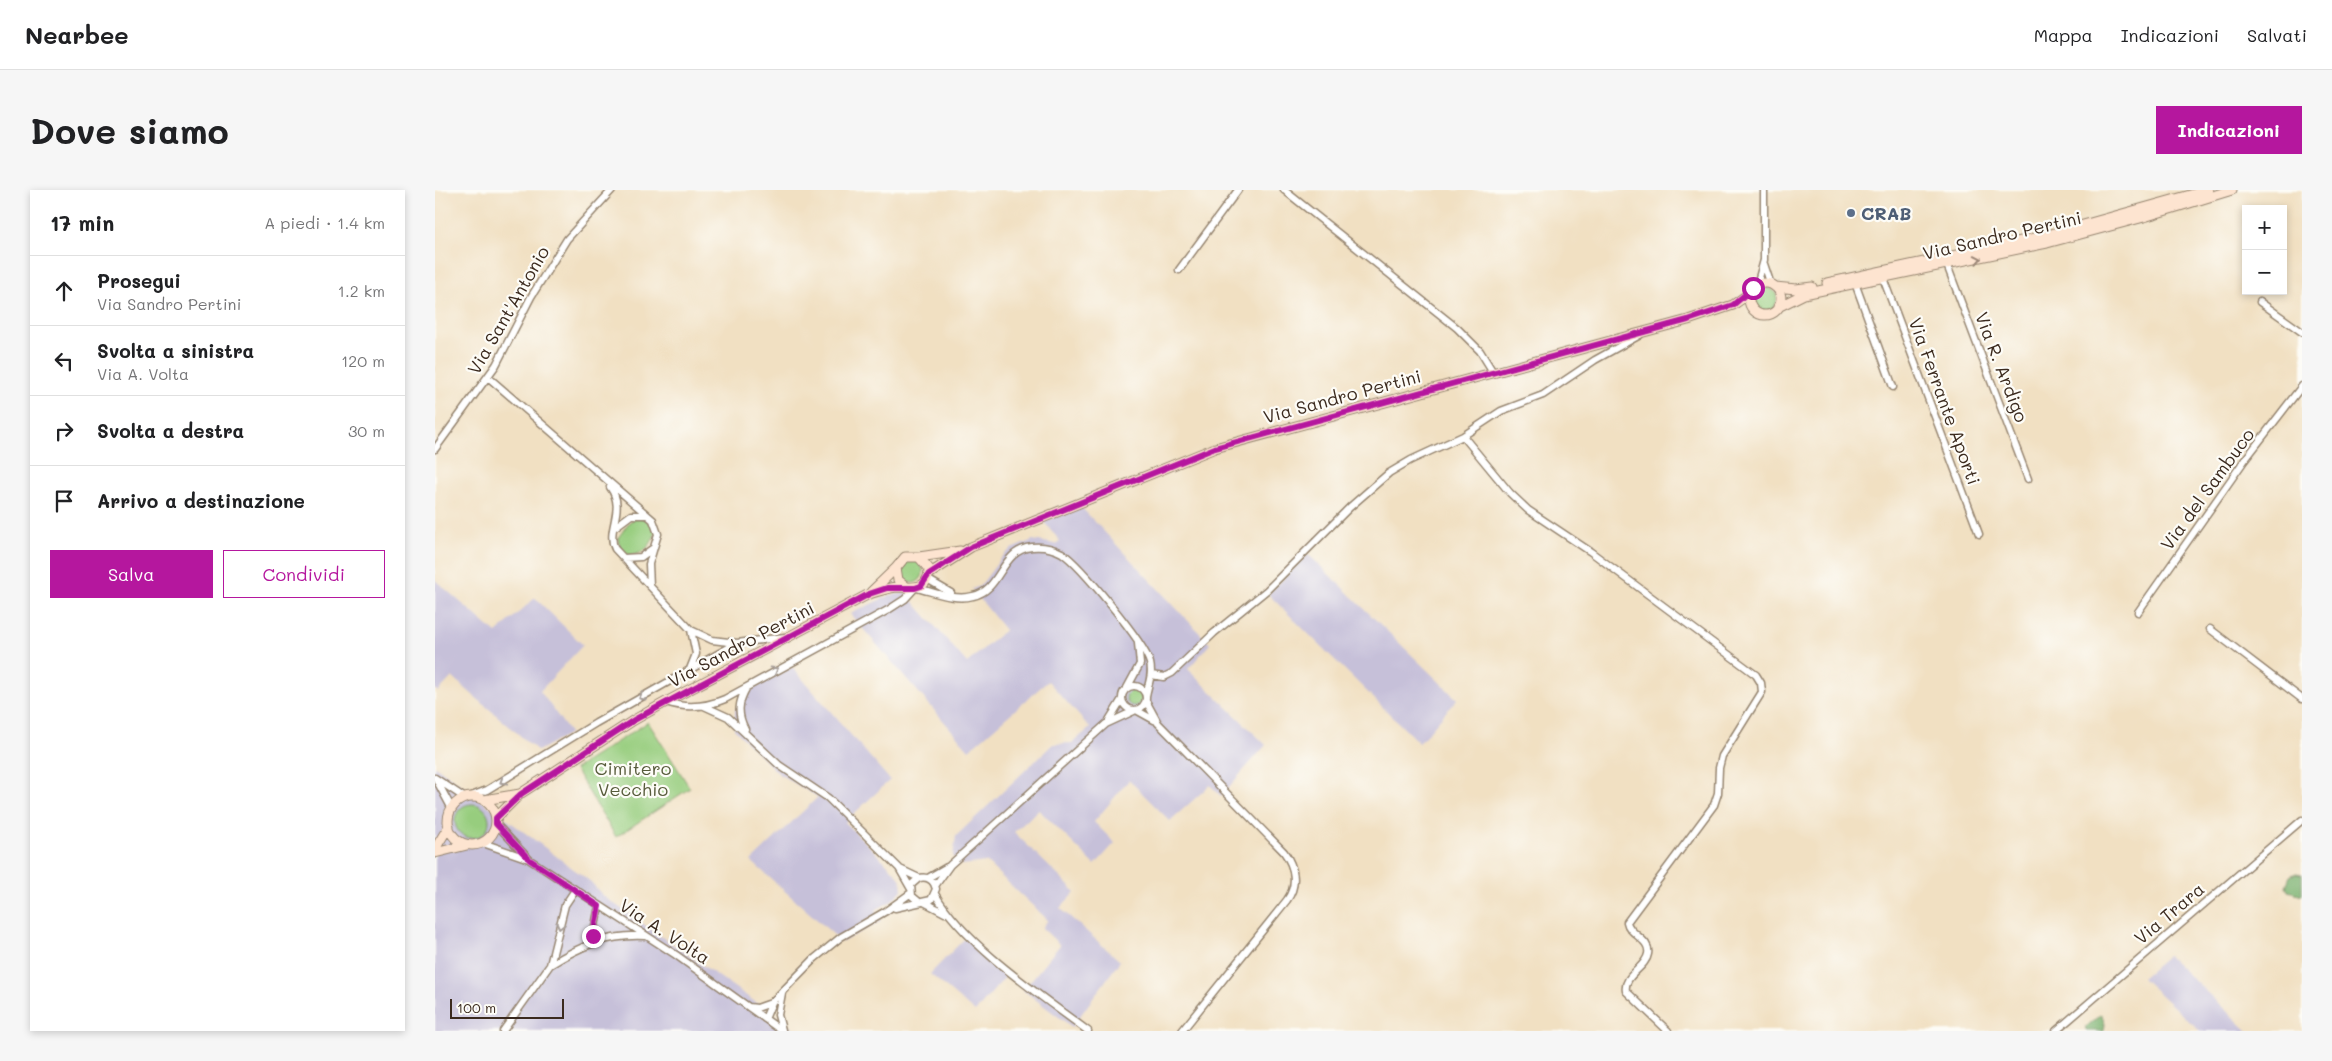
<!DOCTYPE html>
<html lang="it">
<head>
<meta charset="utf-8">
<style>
  :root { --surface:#fff; --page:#f6f6f6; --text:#202124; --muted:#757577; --line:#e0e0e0; --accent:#b5179e }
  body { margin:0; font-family:Mali,sans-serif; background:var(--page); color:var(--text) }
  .controls { position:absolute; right:15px; top:15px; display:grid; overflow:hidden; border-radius:0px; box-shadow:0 2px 8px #0003 }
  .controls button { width:45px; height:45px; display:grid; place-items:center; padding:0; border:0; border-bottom:1px solid var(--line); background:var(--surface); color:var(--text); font:25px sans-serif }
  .scale { position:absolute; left:15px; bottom:12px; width:114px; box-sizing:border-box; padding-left:5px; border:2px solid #3b2a1e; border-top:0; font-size:14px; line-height:18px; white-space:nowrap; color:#3b2a1e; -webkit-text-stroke:4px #fdfcf7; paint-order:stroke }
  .stop { position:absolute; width:15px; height:15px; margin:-11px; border:4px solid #b5179e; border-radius:50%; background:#fff }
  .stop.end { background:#b5179e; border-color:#fff; box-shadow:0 1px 5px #0008 }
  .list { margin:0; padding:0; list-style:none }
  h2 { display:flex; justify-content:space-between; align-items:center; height:65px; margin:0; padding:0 20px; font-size:21px }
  h2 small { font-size:16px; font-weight:400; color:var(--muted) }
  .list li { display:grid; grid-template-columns:32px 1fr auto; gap:15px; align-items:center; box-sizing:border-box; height:70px; padding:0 20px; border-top:1px solid var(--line) }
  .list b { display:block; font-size:19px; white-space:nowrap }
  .list p { margin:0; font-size:16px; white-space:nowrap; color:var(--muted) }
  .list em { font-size:16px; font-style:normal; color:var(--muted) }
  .actions { display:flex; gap:10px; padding:15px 20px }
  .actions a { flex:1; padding:11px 0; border:1px solid var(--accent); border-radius:0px; text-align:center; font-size:18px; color:var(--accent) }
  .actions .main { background:var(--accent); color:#fff }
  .icon { flex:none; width:28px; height:28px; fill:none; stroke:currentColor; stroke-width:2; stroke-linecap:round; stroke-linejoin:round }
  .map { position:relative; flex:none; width:1867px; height:841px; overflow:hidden; border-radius:0px }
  header { display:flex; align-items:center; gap:30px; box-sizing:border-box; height:70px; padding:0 25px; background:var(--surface); border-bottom:1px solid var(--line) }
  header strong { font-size:24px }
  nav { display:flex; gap:28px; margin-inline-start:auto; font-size:18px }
  .intro { display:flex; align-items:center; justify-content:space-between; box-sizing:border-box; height:120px; padding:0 30px }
  h1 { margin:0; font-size:35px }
  .button { padding:12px 22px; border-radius:0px; background:var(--accent); color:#fff; font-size:18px; font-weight:700 }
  main { display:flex; gap:30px; padding:0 30px }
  aside { flex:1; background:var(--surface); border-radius:0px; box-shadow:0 2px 8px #0003 }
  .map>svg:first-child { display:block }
  .industrial { fill:#c6c0d9 }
  .green { fill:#97cd7e; stroke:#697c4e }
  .forest { fill:#79b06d; stroke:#5a6d46 }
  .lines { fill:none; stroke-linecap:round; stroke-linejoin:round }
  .minor-casing { stroke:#968570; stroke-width:9 }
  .secondary-casing { stroke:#968570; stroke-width:11 }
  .minor { stroke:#fff; stroke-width:6 }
  .secondary { stroke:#fde4d0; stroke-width:9 }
  .oneway { stroke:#9c8777 }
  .oneway2 { stroke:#a79f9a }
  .route { stroke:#b5179e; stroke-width:6 }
  .service-dot { fill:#5c6f8a; stroke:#fdfcf7; stroke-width:2 }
  .labels { text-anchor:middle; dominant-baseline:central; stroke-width:4.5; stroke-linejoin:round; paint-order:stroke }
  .service-label { font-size:18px; font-weight:bold; fill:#4e5e75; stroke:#fdfcf7; text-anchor:start }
  .street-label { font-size:18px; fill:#3b2a1e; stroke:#fdfcf7 }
  .park-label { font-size:18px; fill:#575b3b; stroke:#fdfcf7 }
</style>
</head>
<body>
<header>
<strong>Nearbee</strong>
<nav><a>Mappa</a><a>Indicazioni</a><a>Salvati</a></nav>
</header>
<div class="intro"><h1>Dove siamo</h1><a class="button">Indicazioni</a></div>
<main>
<aside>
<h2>17 min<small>A piedi · 1.4 km</small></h2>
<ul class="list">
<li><svg class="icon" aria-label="ahead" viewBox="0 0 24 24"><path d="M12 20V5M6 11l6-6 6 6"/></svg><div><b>Prosegui</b><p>Via Sandro Pertini</p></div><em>1.2 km</em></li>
<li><svg class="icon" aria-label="left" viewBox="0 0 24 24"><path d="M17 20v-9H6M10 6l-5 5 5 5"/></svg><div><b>Svolta a sinistra</b><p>Via A. Volta</p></div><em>120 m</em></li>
<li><svg class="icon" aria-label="right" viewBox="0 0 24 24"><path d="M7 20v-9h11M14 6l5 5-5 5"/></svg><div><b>Svolta a destra</b></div><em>30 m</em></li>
<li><svg class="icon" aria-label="arrive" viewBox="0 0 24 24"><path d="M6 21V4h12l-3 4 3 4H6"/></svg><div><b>Arrivo a destinazione</b></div></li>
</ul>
<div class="actions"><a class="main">Salva</a><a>Condividi</a></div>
</aside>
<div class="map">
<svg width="1867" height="841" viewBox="0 0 1867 841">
  <rect width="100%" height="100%" fill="#fdfcf7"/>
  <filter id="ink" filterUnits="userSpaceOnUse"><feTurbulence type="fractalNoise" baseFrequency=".02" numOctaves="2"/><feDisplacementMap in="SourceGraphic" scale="10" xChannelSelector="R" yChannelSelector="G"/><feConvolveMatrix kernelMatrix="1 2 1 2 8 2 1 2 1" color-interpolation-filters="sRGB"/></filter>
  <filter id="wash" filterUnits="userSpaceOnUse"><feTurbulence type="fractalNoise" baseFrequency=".0096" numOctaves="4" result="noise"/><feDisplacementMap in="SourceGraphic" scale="20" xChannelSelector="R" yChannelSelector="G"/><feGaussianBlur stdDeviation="1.12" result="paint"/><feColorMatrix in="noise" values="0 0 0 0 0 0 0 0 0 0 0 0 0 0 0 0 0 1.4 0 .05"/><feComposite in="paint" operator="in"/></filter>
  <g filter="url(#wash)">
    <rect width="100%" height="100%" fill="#f1e0c2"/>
    <!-- industrial -->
    <path class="industrial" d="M645 316 775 454 753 479 831 555 786 606 775 595 735 631 694 590 659 632 680 653 660 675 604 620 579 642 640 702 625 718 685 771 637 837 588 800 625 755 607 738 613 730 551 672 527 675 518 666 521 646 618 554 637 553 655 538 613 491 534 560 415 424 455 405 471 403 532 473 570 440 537 399 545 396 567 367 576 359 598 350 620 354 625 351 609 332Z
      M873 364 1022 509 984 553 833 404Z
      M0 390 61 443 100 408 148 455 105 501 135 543 103 561 17 487 3 502 0 499Z
      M357 477 455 590 410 632 460 682 466 690 467 700 455 712 440 720 446 731 407 752 316 671 383 607 344 584 299 539 300 520 317 498Z
      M0 576 156 692 168 706 362 841H0Z
      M531 747 571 786 540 822 495 784Z
      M1733 766 1813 841H1765L1707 788Z"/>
    <!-- green -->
    <path class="green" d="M1318 109a12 12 0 1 1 24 0a12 12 0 1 1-24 0Z
      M201 328 212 329 221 341C217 355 208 366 193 365L185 359 183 348 194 332Z
      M466 382a11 11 0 1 1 22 0a11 11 0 1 1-22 0Z
      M691 508a8 8 0 1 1 16 0a8 8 0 1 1-16 0Z
      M213 532 255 598 181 647 140 579Z
      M20 631a17 17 0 1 1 34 0a17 17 0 1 1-34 0Z"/>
    <!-- forest -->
    <path class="forest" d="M1861 683 1867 684V705L1853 701 1851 696 1855 686Z
      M1666 824 1670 834 1669 841H1651L1650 838Z"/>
  </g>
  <g filter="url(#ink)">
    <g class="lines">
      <!-- minor casing -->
      <g class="minor-casing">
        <path id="minor" d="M849 0 1022 138 1045 161 1058 182
          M1329 74 1336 95
          M1512 75 1593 289
          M744 80 803 0
          M1448 88 1544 344
          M1420 93 1458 197
          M1322 95 1329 70V0
          M1825 112 1867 142
          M53 187 218 330 223 344 214 374 215 396
          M1028 246 1075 303 1093 320 1156 362 1321 485 1326 493 1327 502 1287 566 1284 578 1283 603 1279 615 1192 732C1194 745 1216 749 1213 764 1211 778 1188 785 1191 801L1233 841
          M0 259 61 175 96 107 132 49 177 0
          M175 297C192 320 170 339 180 359L256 440 277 450 302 453
          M180 337 196 325H210
          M189 368 206 367 217 359
          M492 389 516 403
          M482 398C499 402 520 411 538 406 567 400 565 360 597 357 607 356 618 358 627 363 645 375 709 452 715 473 718 485 713 494 711 506
          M1703 422 1809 271 1867 196
          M1775 439 1867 509
          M255 479 261 464 256 440
          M716 485 729 487 737 483 779 443 832 400 915 317 954 283 976 270 1028 246 1066 221 1108 205 1160 170 1205 145
          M687 508a12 12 0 1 1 24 0a12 12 0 1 1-24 0Z
          M692 498 705 474 703 453
          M711 511 723 533 849 662C860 677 863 695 852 710L747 841
          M231 512C251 519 271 517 290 509L453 420 470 409 480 398
          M269 516 293 527 344 575 393 608 464 678 476 699
          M701 520 719 530
          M674 530 687 509
          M310 539C302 524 303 512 312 497
          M0 588 30 608
          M2 591 17 619
          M34 607 52 600 161 533 302 453 350 447
          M61 634 95 670 241 765 347 841
          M48 653 94 669
          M465 679 484 688
          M493 688 512 677
          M500 696 515 675 671 534 699 521
          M500 704C531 756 605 805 653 841
          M489 712 510 723
          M460 718 496 710 501 699C499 690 493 686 484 688L476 695 477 706 483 711
          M153 753 158 746 164 716
          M115 775C145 756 173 744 210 746
          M314 817 322 818 336 813
          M330 829 337 812 379 769 406 747 451 721 476 703
          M347 840 343 825 347 803
          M68 841 115 775 130 715 140 700
          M1621 841 1867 630"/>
      </g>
      <!-- secondary casing -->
      <g class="secondary-casing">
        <path id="secondary" d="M1392 93 1609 46 1773 0
          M1314 109a16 16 0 1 1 32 0a16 16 0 1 1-32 0Z
          M1340 97 1361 99 1377 97
          M1343 117 1369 104 1612 53 1709 27 1797 0
          M484 367 525 361
          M494 384 536 357 780 258 1253 130 1298 115 1315 103
          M436 402 461 378
          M13 631a24 24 0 1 1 48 0a24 24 0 1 1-48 0Z
          M49 610 85 604
          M61 628 85 604 199 530 231 512 434 404C443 401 452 398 462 397 477 397 494 401 494 379L484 367H470L461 378 463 390 473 398
          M0 659 14 636
          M0 663 32 655"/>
      </g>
      <!-- minor -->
      <use href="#minor" class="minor"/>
      <!-- secondary -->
      <use href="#secondary" class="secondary"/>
    </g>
    <!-- one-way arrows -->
    <defs><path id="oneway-chevron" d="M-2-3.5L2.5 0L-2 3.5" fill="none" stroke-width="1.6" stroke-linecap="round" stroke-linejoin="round" transform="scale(1.25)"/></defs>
    <use class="oneway" href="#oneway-chevron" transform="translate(1543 69) rotate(-11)"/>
    <g class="oneway2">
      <use href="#oneway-chevron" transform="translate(340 480) rotate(-29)"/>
      <use href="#oneway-chevron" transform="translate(207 507) rotate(151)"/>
      <use href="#oneway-chevron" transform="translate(68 591) rotate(148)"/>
      <use href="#oneway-chevron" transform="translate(125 736) rotate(103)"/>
    </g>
  </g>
  <g class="lines" filter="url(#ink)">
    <!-- route -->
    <path class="route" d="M158 746 164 716 95 670 61 634V628L86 604 199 530 434 404 452 398H480L486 396 494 384 536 357 780 258 1253 130 1298 115 1318 98"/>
  </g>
  <!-- markers -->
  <circle class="service-dot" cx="1416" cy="23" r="5"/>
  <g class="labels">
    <!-- service labels -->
    <g class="service-label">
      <text x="1426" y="23">CRAB</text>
    </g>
    <!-- street labels -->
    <g class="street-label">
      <text transform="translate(1567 45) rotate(-13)">Via Sandro Pertini</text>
      <text transform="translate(73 120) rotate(-60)">Via Sant'Antonio</text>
      <text transform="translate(1567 177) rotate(69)">Via R. Ardigo</text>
      <text transform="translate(907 206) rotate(-15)">Via Sandro Pertini</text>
      <text transform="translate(1510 211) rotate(70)">Via Ferrante Aporti</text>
      <text transform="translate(1772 299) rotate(-54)">Via del Sambuco</text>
      <text transform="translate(306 454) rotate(-28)">Via Sandro Pertini</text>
      <text transform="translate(1734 723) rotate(-40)">Via Trara</text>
      <text transform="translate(230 741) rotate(33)">Via A. Volta</text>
    </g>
    <!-- park labels -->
    <g class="park-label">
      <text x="198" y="578">Cimitero<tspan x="198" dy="21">Vecchio</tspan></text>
    </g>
  </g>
</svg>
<div class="controls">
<button>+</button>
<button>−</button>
</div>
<div class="scale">100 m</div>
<div class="stop" style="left:1318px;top:98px"></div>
<div class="stop end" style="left:158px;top:746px"></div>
</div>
</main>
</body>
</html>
